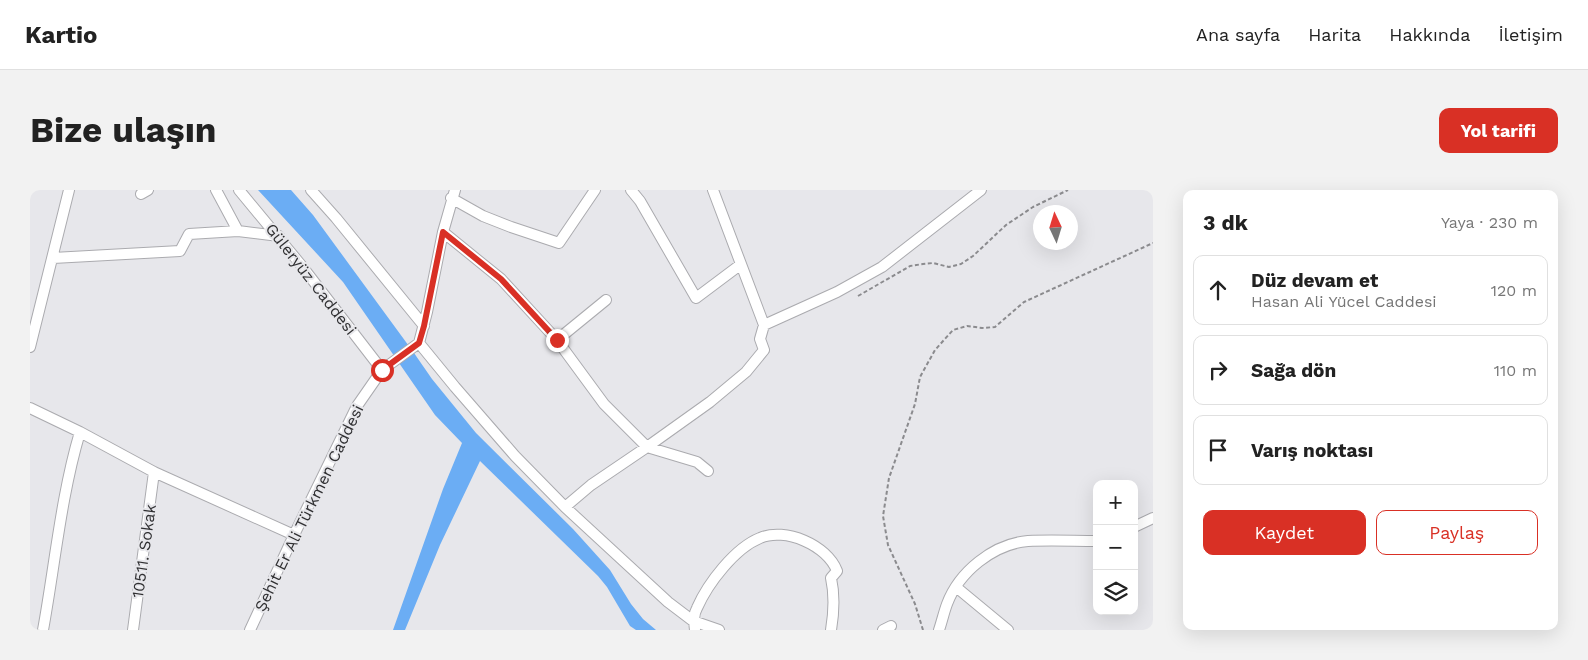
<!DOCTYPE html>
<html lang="tr">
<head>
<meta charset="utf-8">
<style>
  :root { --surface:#fff; --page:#f2f2f2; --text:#222; --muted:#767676; --line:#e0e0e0; --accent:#d93025 }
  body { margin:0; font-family:"Work Sans",sans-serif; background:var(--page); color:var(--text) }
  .controls { position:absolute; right:15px; bottom:15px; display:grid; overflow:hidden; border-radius:10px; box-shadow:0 5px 20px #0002 }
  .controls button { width:45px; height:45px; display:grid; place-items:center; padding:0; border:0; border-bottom:1px solid var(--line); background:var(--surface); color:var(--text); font:25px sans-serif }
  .compass { position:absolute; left:1003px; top:15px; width:45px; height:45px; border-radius:50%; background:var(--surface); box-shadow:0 5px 20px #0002; rotate:356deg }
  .stop { position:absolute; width:15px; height:15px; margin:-11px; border:4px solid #d93025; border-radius:50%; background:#fff }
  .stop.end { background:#d93025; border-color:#fff; box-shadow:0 1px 5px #0008 }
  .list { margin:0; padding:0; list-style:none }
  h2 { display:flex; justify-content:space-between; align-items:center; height:65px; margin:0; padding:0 20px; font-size:21px }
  h2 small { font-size:16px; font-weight:400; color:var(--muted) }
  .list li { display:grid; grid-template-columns:32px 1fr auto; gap:15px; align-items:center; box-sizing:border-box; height:70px; margin:0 10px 10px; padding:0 10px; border:1px solid var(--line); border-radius:10px }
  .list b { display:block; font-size:19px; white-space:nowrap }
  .list p { margin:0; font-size:16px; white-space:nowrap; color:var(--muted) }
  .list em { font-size:16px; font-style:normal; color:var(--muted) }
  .actions { display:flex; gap:10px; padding:15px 20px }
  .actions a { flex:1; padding:11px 0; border:1px solid var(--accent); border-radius:10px; text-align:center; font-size:18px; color:var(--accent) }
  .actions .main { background:var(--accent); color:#fff }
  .icon { flex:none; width:28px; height:28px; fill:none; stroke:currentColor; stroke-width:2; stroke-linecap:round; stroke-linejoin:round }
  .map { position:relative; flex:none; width:1123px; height:440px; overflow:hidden; border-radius:10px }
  header { display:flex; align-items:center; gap:30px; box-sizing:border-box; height:70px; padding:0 25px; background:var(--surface); border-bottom:1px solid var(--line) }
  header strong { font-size:24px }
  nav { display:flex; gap:28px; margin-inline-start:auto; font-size:18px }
  .intro { display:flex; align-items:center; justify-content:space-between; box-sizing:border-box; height:120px; padding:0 30px }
  h1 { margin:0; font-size:35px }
  .button { padding:12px 22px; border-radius:10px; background:var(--accent); color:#fff; font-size:18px; font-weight:700 }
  main { display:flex; gap:30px; padding:0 30px }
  aside { flex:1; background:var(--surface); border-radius:10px; box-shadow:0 5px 20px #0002 }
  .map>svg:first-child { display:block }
  .water { fill:#6badf4 }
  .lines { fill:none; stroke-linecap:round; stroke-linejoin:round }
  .minor-casing { stroke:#ababaf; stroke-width:12 }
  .path { stroke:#8b8b8e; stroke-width:2; stroke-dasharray:4 2.5; stroke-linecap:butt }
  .minor { stroke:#fff; stroke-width:10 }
  .route { stroke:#d93025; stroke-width:6 }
  .labels { text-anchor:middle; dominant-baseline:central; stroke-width:4; stroke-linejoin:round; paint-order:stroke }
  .street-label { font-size:16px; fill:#303032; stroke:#e7e7eb }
</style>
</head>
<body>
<header>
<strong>Kartio</strong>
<nav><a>Ana sayfa</a><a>Harita</a><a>Hakkında</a><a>İletişim</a></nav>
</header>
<div class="intro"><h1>Bize ulaşın</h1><a class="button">Yol tarifi</a></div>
<main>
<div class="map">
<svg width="1123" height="440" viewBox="0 0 1123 440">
  <rect width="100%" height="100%" fill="#e7e7eb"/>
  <!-- water -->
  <path class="water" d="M228 0H261L283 25 384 163 402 189 446 243 543 339 580 380 601 414 613 429 626 440H606L600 436 577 397 568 386 450 271 410 355 375 440H363L413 299 432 253 405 225 313 92Z"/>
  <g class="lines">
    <!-- minor casing -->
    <g class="minor-casing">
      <path id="minor" d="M186 0 208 41
        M209 0 271 75 352 180
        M281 0 306 28 394 136
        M601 0 610 11 666 108 710 75
        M111 4 118 0
        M421 8 453 26 481 37 529 53 565 0
        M413 42 471 89 527 150 574 214 617 257 667 272 678 281
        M23 68 150 61 159 44 208 41 249 46
        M734 135 807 102 852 77 951 0
        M527 150 576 110
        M389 153 425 197 485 266 535 317 638 412 663 431 689 440
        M0 157 39 0
        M0 218 50 242 124 282 264 345
        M535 317 561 295 617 257 680 212 716 182 734 160 730 149 734 135 683 0
        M1104 337 1123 328
        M926 397 978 440
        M13 440C25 374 31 306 50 242
        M103 440 124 282
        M220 440 264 345 327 216 352 180 389 153 397 122 413 42 425 0
        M665 440C664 432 663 425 667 418 678 393 705 358 730 348 755 337 797 355 807 381L801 388C805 406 804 422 801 440
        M853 440 861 436
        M909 440C912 431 914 422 917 414 929 382 963 354 998 351 1020 350 1044 351 1067 351"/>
    </g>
    <!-- path -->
    <path class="path" d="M828 106 880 76 893 74 903 73 919 77 931 74 943 66 976 35 1003 17 1038 0
      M893 440 885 414 858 355 853 326 859 288 885 214 890 187 905 160 923 140 937 136 952 138 965 137 994 112 1123 53"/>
    <!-- minor -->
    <use href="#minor" class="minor"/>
  </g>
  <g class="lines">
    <!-- route -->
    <path class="route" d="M352 180 389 153 394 136 413 42 471 89 527 150"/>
  </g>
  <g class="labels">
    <!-- street labels -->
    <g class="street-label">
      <text transform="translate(281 89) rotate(52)">Güleryüz Caddesi</text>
      <text transform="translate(279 318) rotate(-64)">Şehit Er Ali Türkmen Caddesi</text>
      <text transform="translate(114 361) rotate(-82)">10511. Sokak</text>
    </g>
  </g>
</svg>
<div class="controls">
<button>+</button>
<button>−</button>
<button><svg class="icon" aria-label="layers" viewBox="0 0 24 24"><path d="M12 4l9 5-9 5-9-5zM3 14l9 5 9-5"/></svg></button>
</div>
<svg class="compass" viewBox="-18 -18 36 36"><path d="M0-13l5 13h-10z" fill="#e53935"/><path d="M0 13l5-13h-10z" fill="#767676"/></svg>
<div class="stop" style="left:352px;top:180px"></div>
<div class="stop end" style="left:527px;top:150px"></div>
</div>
<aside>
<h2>3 dk<small>Yaya · 230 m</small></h2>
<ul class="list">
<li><svg class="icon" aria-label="ahead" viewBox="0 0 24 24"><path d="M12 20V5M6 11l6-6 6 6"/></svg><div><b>Düz devam et</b><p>Hasan Ali Yücel Caddesi</p></div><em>120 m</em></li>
<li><svg class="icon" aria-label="right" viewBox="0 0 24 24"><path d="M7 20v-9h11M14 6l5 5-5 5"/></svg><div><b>Sağa dön</b></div><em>110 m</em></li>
<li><svg class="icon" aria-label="arrive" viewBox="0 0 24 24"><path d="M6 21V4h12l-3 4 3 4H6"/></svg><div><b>Varış noktası</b></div></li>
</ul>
<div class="actions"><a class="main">Kaydet</a><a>Paylaş</a></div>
</aside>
</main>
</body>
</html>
